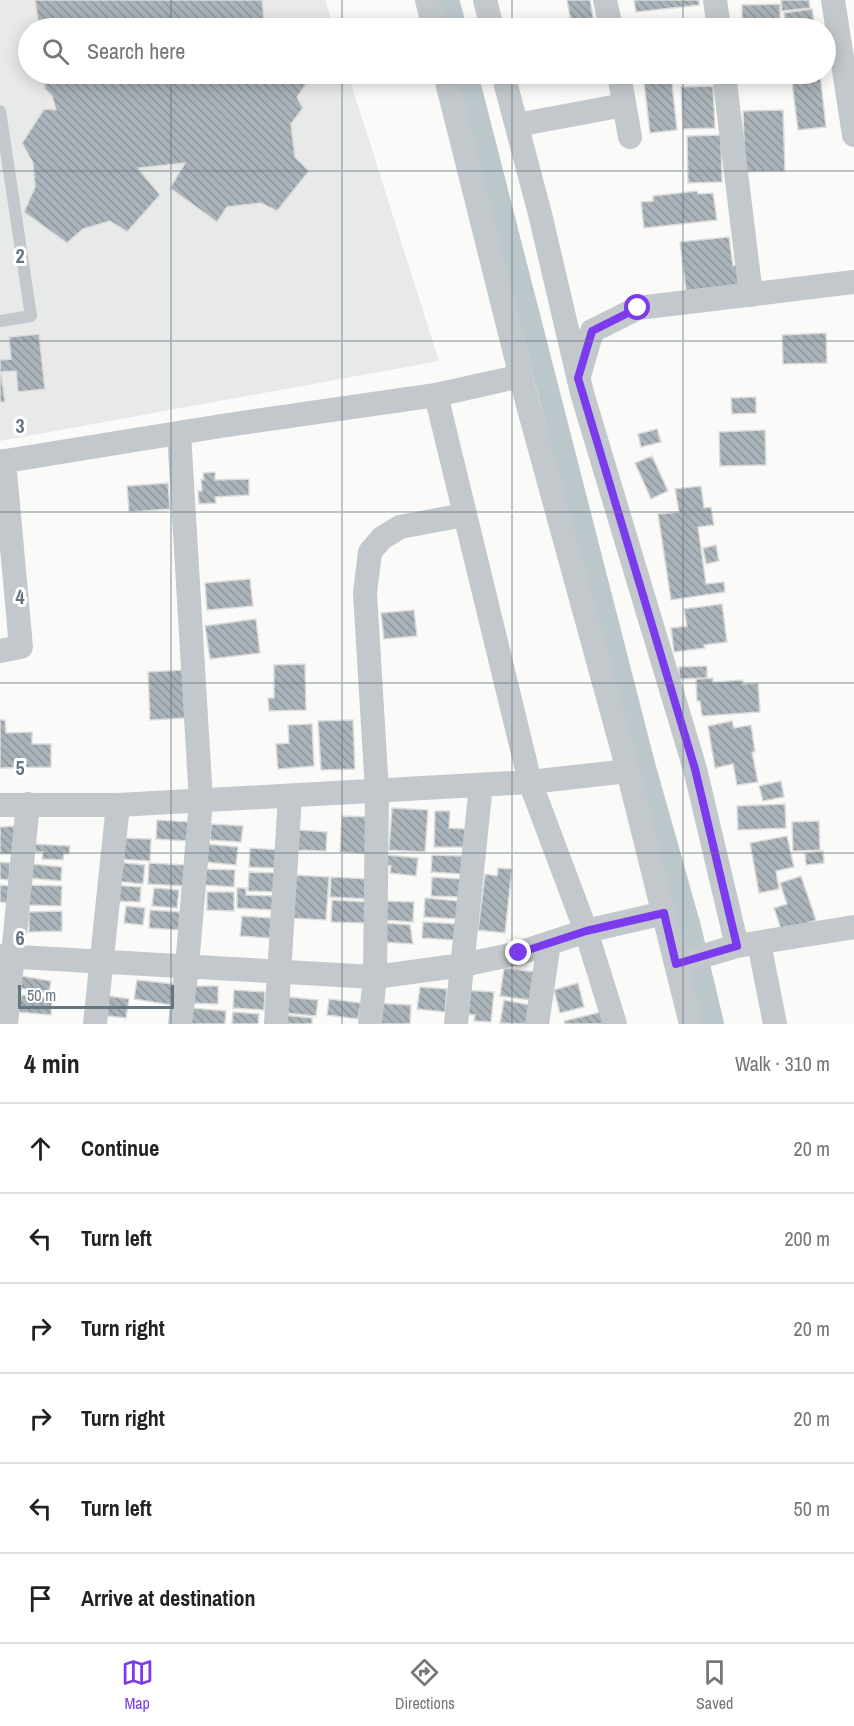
<!DOCTYPE html>
<html lang="en">
<head>
<meta charset="utf-8">
<style>
  :root { --surface:#fff; --page:#f2f2f2; --text:#222; --muted:#767676; --line:#e0e0e0; --accent:#7c3aed }
  body { margin:0; font-family:"Archivo Narrow",sans-serif; background:var(--page); color:var(--text) }
  .scale { position:absolute; left:18px; bottom:15px; width:156px; box-sizing:border-box; padding-left:6px; border:3px solid #657683; border-top:0; font-size:16px; line-height:21px; white-space:nowrap; color:#657683; -webkit-text-stroke:4px #fff; paint-order:stroke }
  .stop { position:absolute; width:18px; height:18px; margin:-14px; border:4px solid #7c3aed; border-radius:50%; background:#fff }
  .stop.end { background:#7c3aed; border-color:#fff; box-shadow:0 2px 6px #0008 }
  .list { margin:0; padding:0; list-style:none }
  h2 { display:flex; justify-content:space-between; align-items:center; height:78px; margin:0; padding:0 24px; font-size:26px }
  h2 small { font-size:20px; font-weight:400; color:var(--muted) }
  .list li { display:grid; grid-template-columns:39px 1fr auto; gap:18px; align-items:center; box-sizing:border-box; height:90px; padding:0 24px; border-top:2px solid var(--line) }
  .list b { display:block; font-size:22px; white-space:nowrap }
  .list em { font-size:20px; font-style:normal; color:var(--muted) }
  .icon { flex:none; width:33px; height:33px; fill:none; stroke:currentColor; stroke-width:2; stroke-linecap:round; stroke-linejoin:round }
  .map { position:relative; flex:none; width:854px; height:1024px; overflow:hidden }
  .search { position:absolute; background:var(--surface); box-shadow:0 3px 15px #0003; left:18px; right:18px; top:18px; height:66px; display:flex; align-items:center; gap:15px; box-sizing:border-box; padding:0 21px; border-radius:33px; color:var(--muted); font-size:22px }
  .sheet { height:618px; background:var(--surface) }
  nav { display:flex; justify-content:space-around; align-items:center; box-sizing:border-box; height:84px; border-top:2px solid var(--line); background:var(--surface); font-size:16px; color:var(--muted) }
  nav a { display:grid; justify-items:center; gap:3px }
  nav .on { color:var(--accent) }
  .map>svg:first-child { display:block }
  .built { fill:#e8e9e9 }
  .lines { fill:none; stroke-linecap:round; stroke-linejoin:round }
  .canal { stroke:#bbc7cb; stroke-width:22 }
  .building { fill:url(#building-back-hatch); stroke:#dcdcda; stroke-width:1.5 }
  .lane { stroke:#c3c8cc; stroke-width:12 }
  .street { stroke:#c3c8cc; stroke-width:24 }
  .route { stroke:#7c3aed; stroke-width:8 }
  .grid { fill:none; stroke:#657683; stroke-width:1.5; stroke-opacity:0.55 }
  .grid-label { font-size:20px; text-anchor:middle; font-weight:bold; fill:#657683; stroke:#fff; stroke-width:6; stroke-linejoin:round; paint-order:stroke }
</style>
</head>
<body>
<div class="map">
<svg width="854" height="1024" viewBox="0 0 854 1024">
  <defs>
    <pattern id="building-back-hatch" width="6" height="6" patternUnits="userSpaceOnUse" patternTransform="scale(1.5)"><rect width="6" height="6" fill="#aab3b9"/><path d="M-1 5l2 2M0 0l6 6M5-1l2 2" fill="none" stroke="#8e969c"/></pattern>
  </defs>
  <rect width="100%" height="100%" fill="#fafaf8"/>
  <!-- built -->
  <path class="built" d="M0 0H325L334 28H28V74H348L439 361 0 441Z"/>
  <g class="lines">
    <!-- canal -->
    <path class="canal" d="M448 0 456 28
      M467 74 644 764 690 927 713 1024"/>
  </g>
  <!-- building -->
  <path class="building" d="M35 0H262L265 28H39Z
    M567 0H590L595 28H572Z
    M634 0H699V5L636 12Z
    M781 0H809L810 8 782 11Z
    M780 4V28H742V5Z
    M812 9 815 28H786L784 13Z
    M677 21 716 22 715 28H677Z
    M43 74H242L245 79 271 80 276 74H305L311 77 297 97 303 108 291 124 295 157 309 171 277 211 261 203 227 207 217 222 170 188 185 163 138 168 160 195 127 232 110 221 83 229 67 243 24 212 35 187 33 163 22 143 44 109 56 110 52 96 45 89Z
    M643 74H671L677 130 650 133Z
    M700 74H714L716 82 702 84Z
    M791 74H820L826 127 798 130Z
    M713 86 715 128 683 129 681 87Z
    M783 110 785 171 745 172 743 111Z
    M721 135 722 182 688 183 687 136Z
    M697 191 698 194 713 193 717 220 644 228 641 202 653 201V196Z
    M729 237 733 266 740 265 743 284 686 291 680 242Z
    M826 333 827 363 783 364 782 335Z
    M39 334 45 389 18 392 16 371 1 372 5 402H0V360L11 359 9 337Z
    M756 397V413L732 414 731 398Z
    M657 429 661 442 641 447 638 434Z
    M765 430 766 465 720 466 719 432Z
    M652 456 668 491 651 499 635 463Z
    M215 472V480L249 479V495L215 497 216 503 199 504 198 491H202L201 479 204 480 203 473Z
    M168 483 170 509 129 512 127 486Z
    M701 486 704 508 711 507 714 525 698 527 706 584 724 582 725 592 671 600 658 514 679 512 675 489Z
    M716 545 719 561 706 564 703 548Z
    M250 579 253 606 207 610 205 583Z
    M722 604 727 642 704 645 705 648 674 652 671 628 687 626 684 609Z
    M414 610 417 636 384 639 381 613Z
    M256 619 260 653 210 659 205 626Z
    M305 664 306 710 269 711 268 698H274V665Z
    M707 666V678L679 679V667Z
    M183 670 185 718 150 720 148 672Z
    M713 678V682L743 680V684L758 683 760 712 702 716 700 701H697L696 679Z
    M0 720H5L6 733 32 732V744H51V767L0 768Z
    M353 720 355 769 321 770 318 721Z
    M732 721 734 728 751 725 755 752H752L758 782 737 785 733 764 715 768 708 726Z
    M312 724 314 766 278 769 276 744 289 743 288 725Z
    M781 781 784 797 763 801 759 786Z
    M785 804 786 828 738 830 737 806Z
    M392 808 428 810 425 852 389 850Z
    M435 811H450L449 828 466 829 465 847H434Z
    M342 816 371 817 369 854 340 852Z
    M157 820 190 822 189 841 156 839Z
    M819 821 820 850 793 851 792 822Z
    M211 824 243 826 241 842 210 840Z
    M17 826V854H0V827Z
    M299 830 327 832 326 851 298 850Z
    M787 836 794 867 776 871 779 889 759 893 750 843Z
    M118 838 151 839 150 861 116 859Z
    M35 844 70 846 69 854H64L63 860 42 859 43 852H35Z
    M206 844 238 847 236 865 205 862Z
    M250 848 279 850 278 868 249 867Z
    M823 851 824 863 806 865 805 853Z
    M387 855 418 858 416 876 390 873 391 866 386 865Z
    M432 855 462 856V874L431 872Z
    M0 862 10 863 9 880 0 879Z
    M116 862 145 865 143 884 114 881Z
    M149 863 185 865 184 886 148 884Z
    M31 864 62 867 61 881 29 878Z
    M498 868 512 869 505 933 478 930 485 874 497 876Z
    M206 869 235 870 234 887 205 885Z
    M249 872 278 873 277 892 248 891Z
    M294 875 329 877 326 920 291 918Z
    M801 876 816 920 782 932 774 908 787 904 780 883Z
    M331 877 370 879 369 899 330 897Z
    M432 877 461 879 460 897 431 896Z
    M0 885 10 886 8 903 0 902Z
    M30 885 62 886 61 906 29 905Z
    M112 885 141 887 140 902 111 901Z
    M154 888 179 890 177 908 152 906Z
    M237 888H246V895L273 896V910L237 908Z
    M207 892H234V911L207 910Z
    M425 898 458 901 457 919 424 917Z
    M332 900 367 902 366 923 331 922Z
    M385 901 414 902 413 922 384 920Z
    M126 906 145 908 143 925 124 923Z
    M150 910 180 912 179 930 149 928Z
    M62 911V931L29 932V912Z
    M242 916 271 918 270 938 240 936Z
    M423 922 457 924 455 940 422 938Z
    M384 923 410 925 413 944 382 942Z
    M504 968 534 972 530 1000 500 996Z
    M21 976 51 981 49 993 19 988Z
    M137 980 174 984 171 1005 134 999Z
    M578 983 584 1007 560 1013 554 990Z
    M196 986H218V1004L188 1003Z
    M420 987 447 989 445 1012 417 1009Z
    M234 990 265 992 264 1010 233 1008Z
    M465 990 494 992 491 1022 474 1021 475 1015 463 1014Z
    M21 995 52 998 51 1015 19 1012Z
    M102 995 129 999 126 1018 99 1015Z
    M288 997 318 1000 316 1016 286 1013Z
    M329 999 361 1003 358 1019 327 1015Z
    M504 1000 530 1005 526 1024 500 1023Z
    M376 1003 411 1005 410 1024H375Z
    M191 1008 226 1011 225 1024H189Z
    M233 1012 259 1014 258 1024H232Z
    M601 1012 604 1024H565L564 1021Z
    M283 1015 312 1018V1024H282Z"/>
  <g class="lines">
    <!-- lane -->
    <path class="lane" d="M0 111 31 316 0 321"/>
    <!-- street -->
    <path class="street" d="M427 0 434 28
      M485 0 492 28
      M605 0 611 28
      M715 0 719 28
      M833 0 854 135
      M445 74 529 409 626 763 691 1024
      M503 74 540 214 582 393 695 769 737 946
      M619 74 630 137
      M724 74 751 295
      M517 125 624 105
      M579 376 592 331 638 308 854 282
      M436 395 521 376
      M179 433 201 801 187 966 180 1024
      M0 462 221 426 436 395 530 782 586 931 664 913
      M0 651 21 647 4 461
      M0 805H118L530 782 628 771
      M759 943 775 1024
      M0 956 375 977 463 965 519 953 586 931 615 1024
      M676 964 737 946 854 927
      M6 1024 28 804
      M95 1024 118 805
      M276 1024 290 796
      M370 1024 375 977 377 791 365 593 370 552 382 538 400 527 464 515
      M456 1024 481 785
      M537 1024 549 943"/>
  </g>
  <g class="lines">
    <!-- route -->
    <path class="route" d="M519 953 586 931 664 913 676 964 737 946 695 769 578 378 592 331 638 308"/>
  </g>
  <!-- grid -->
  <path class="grid" d="M171 0V28M342 0V28M512 0V28M683 0V28M171 74V1024M342 74V1024M512 74V1024M683 74V1024M0 171H854M0 341H854M0 512H854M0 683H854M0 853H854"/>
  <g class="grid-label">
    <text x="20" y="263">2</text>
    <text x="20" y="433">3</text>
    <text x="20" y="604">4</text>
    <text x="20" y="775">5</text>
    <text x="20" y="945">6</text>
  </g>
</svg>
<div class="scale">50 m</div>
<div class="stop" style="left:638px;top:308px"></div>
<div class="stop end" style="left:519px;top:953px"></div>
<div class="search"><svg class="icon" aria-label="search" viewBox="0 0 24 24"><circle cx="10" cy="10" r="6"/><path d="M15 15l6 6"/></svg>Search here</div>
</div>
<section class="sheet">
<h2>4 min<small>Walk · 310 m</small></h2>
<ul class="list">
<li><svg class="icon" aria-label="ahead" viewBox="0 0 24 24"><path d="M12 20V5M6 11l6-6 6 6"/></svg><div><b>Continue</b></div><em>20 m</em></li>
<li><svg class="icon" aria-label="left" viewBox="0 0 24 24"><path d="M17 20v-9H6M10 6l-5 5 5 5"/></svg><div><b>Turn left</b></div><em>200 m</em></li>
<li><svg class="icon" aria-label="right" viewBox="0 0 24 24"><path d="M7 20v-9h11M14 6l5 5-5 5"/></svg><div><b>Turn right</b></div><em>20 m</em></li>
<li><svg class="icon" aria-label="right" viewBox="0 0 24 24"><path d="M7 20v-9h11M14 6l5 5-5 5"/></svg><div><b>Turn right</b></div><em>20 m</em></li>
<li><svg class="icon" aria-label="left" viewBox="0 0 24 24"><path d="M17 20v-9H6M10 6l-5 5 5 5"/></svg><div><b>Turn left</b></div><em>50 m</em></li>
<li><svg class="icon" aria-label="arrive" viewBox="0 0 24 24"><path d="M6 21V4h12l-3 4 3 4H6"/></svg><div><b>Arrive at destination</b></div></li>
</ul>
</section>
<nav>
<a class="on"><svg class="icon" aria-label="map" viewBox="0 0 24 24"><path d="M3 6l6-2 6 2 6-2v14l-6 2-6-2-6 2zM9 4v14M15 6v14"/></svg>Map</a>
<a><svg class="icon" aria-label="directions" viewBox="0 0 24 24"><path d="M12 3l9 9-9 9-9-9zM9 14v-3h6M13 9l2 2-2 2"/></svg>Directions</a>
<a><svg class="icon" aria-label="saved" viewBox="0 0 24 24"><path d="M7 4h10v16l-5-4-5 4z"/></svg>Saved</a>
</nav>
</body>
</html>
